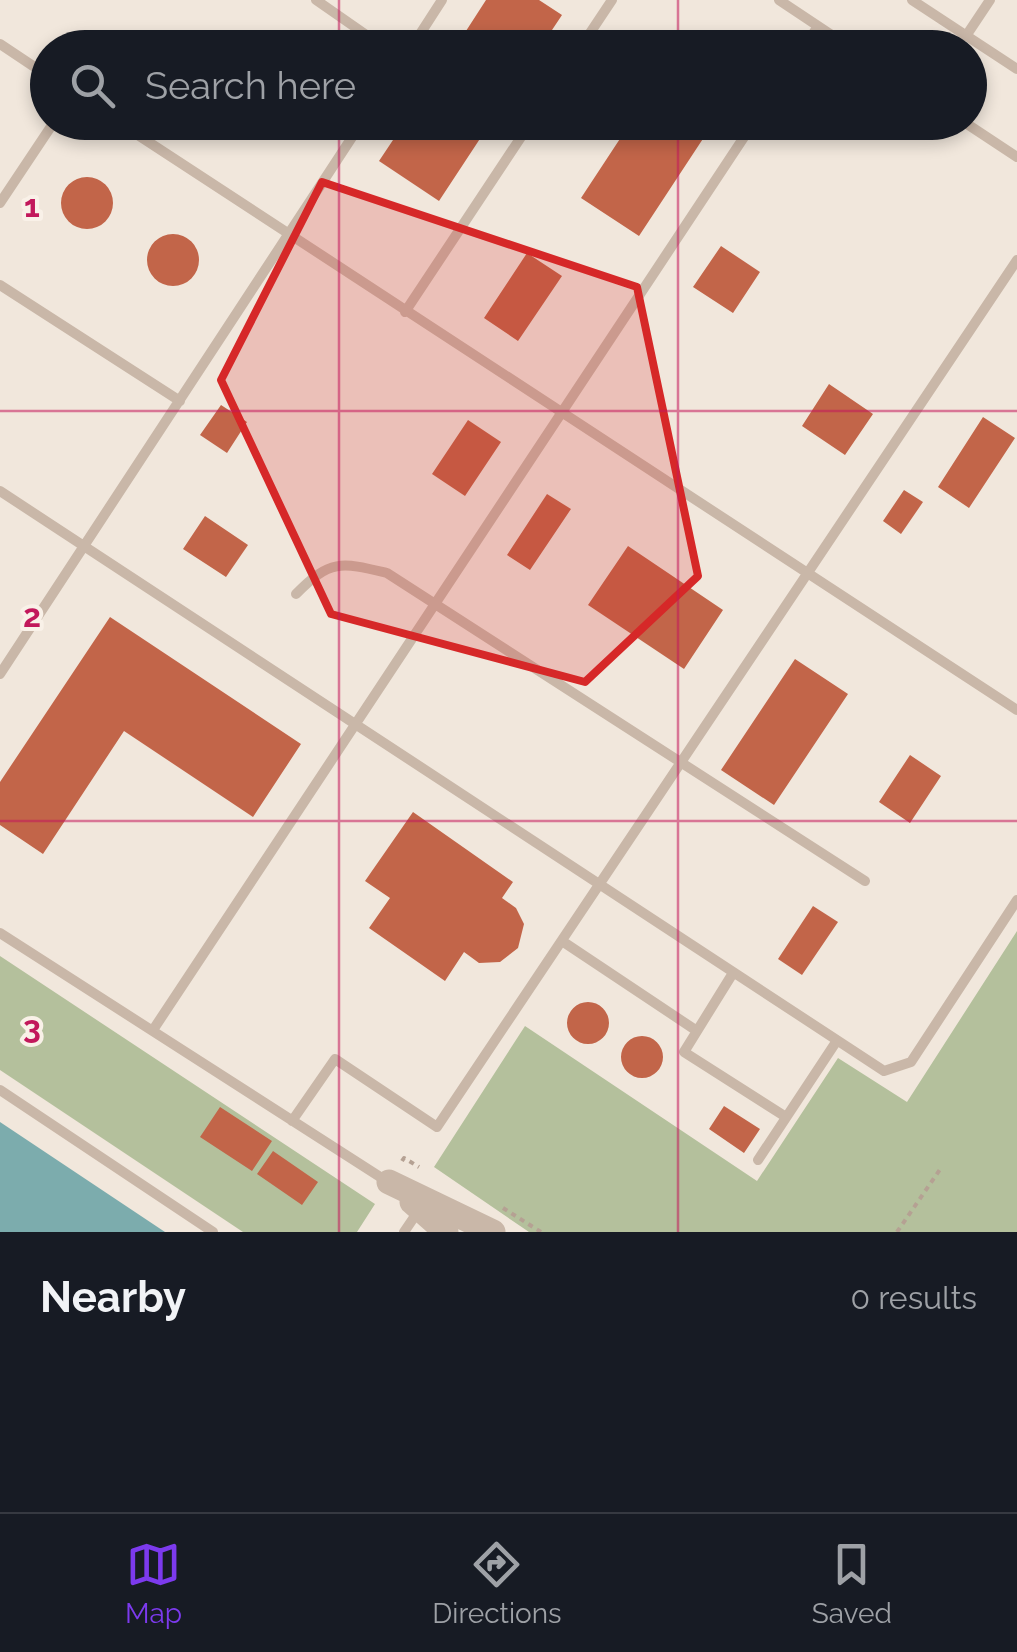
<!DOCTYPE html>
<html lang="en">
<head>
<meta charset="utf-8">
<style>
  :root { --surface:#171b24; --page:#20242c; --text:#f1f3f6; --muted:#9ea1a6; --line:#363941; --accent:#7c3aed }
  body { margin:0; font-family:Raleway,sans-serif; background:var(--page); color:var(--text) }
  .list { margin:0; padding:0; list-style:none }
  h2 { display:flex; justify-content:space-between; align-items:center; height:130px; margin:0; padding:0 40px; font-size:42px }
  h2 small { font-size:32px; font-weight:400; color:var(--muted) }
  .icon { flex:none; width:55px; height:55px; fill:none; stroke:currentColor; stroke-width:2; stroke-linecap:round; stroke-linejoin:round }
  .map { position:relative; flex:none; width:1017px; height:1232px; overflow:hidden }
  .search { position:absolute; background:var(--surface); box-shadow:0 5px 15px #0003; left:30px; right:30px; top:30px; height:110px; display:flex; align-items:center; gap:25px; box-sizing:border-box; padding:0 35px; border-radius:55px; color:var(--muted); font-size:38px }
  .sheet { height:280px; background:var(--surface) }
  nav { display:flex; justify-content:space-around; align-items:center; box-sizing:border-box; height:140px; border-top:2px solid var(--line); background:var(--surface); font-size:28px; color:var(--muted) }
  nav a { display:grid; justify-items:center; gap:5px }
  nav .on { color:var(--accent) }
  .map>svg:first-child { display:block }
  .green { fill:#b4c09c }
  .water { fill:#7cacad }
  .building { fill:#c26549 }
  .lines { fill:none; stroke-linecap:round; stroke-linejoin:round }
  .path { stroke:#b5a193; stroke-width:4; stroke-dasharray:5 5; stroke-linecap:butt }
  .service { stroke:#c9b7a8; stroke-width:10 }
  .tertiary { stroke:#c9b7a8; stroke-width:25 }
  .marked { fill:#d62828; fill-opacity:0.2; stroke:#d62828; stroke-width:8; stroke-linejoin:round }
  .grid { fill:none; stroke:#c2185b; stroke-width:2.5; stroke-opacity:0.55 }
  .grid-label { font-size:32px; text-anchor:middle; font-weight:bold; fill:#c2185b; stroke:#f9f1e8; stroke-width:8; stroke-linejoin:round; paint-order:stroke }
</style>
</head>
<body>
<div class="map">
<svg width="1017" height="1232" viewBox="0 0 1017 1232">
  <rect width="100%" height="100%" fill="#f1e7dc"/>
  <!-- green -->
  <path class="green" d="M1017 931V1232H529L434 1167 525 1026 757 1181 838 1058 907 1102Z
    M0 956 375 1204 357 1232H243L0 1070Z"/>
  <!-- water -->
  <path class="water" d="M0 1122 165 1232H0Z"/>
  <!-- building -->
  <path class="building" d="M486 0H539L562 15 540 48H455Z
    M405 122H491L439 201 379 161Z
    M631 122H714L639 236 581 198Z
    M61 203a26 26 0 1 1 52 0a26 26 0 1 1-52 0Z
    M147 260a26 26 0 1 1 52 0a26 26 0 1 1-52 0Z
    M721 246 760 272 733 313 693 287Z
    M527 253 562 276 518 341 484 318Z
    M829 384 873 414 845 455 802 426Z
    M221 405 247 422 227 453 200 435Z
    M983 417 1015 438 969 508 938 487Z
    M468 420 501 442 465 496 432 474Z
    M904 490 923 502 901 534 883 521Z
    M547 494 571 509 530 570 507 555Z
    M205 516 248 545 226 577 183 549Z
    M628 546 723 610 684 669 588 605Z
    M110 617 301 744 253 817 124 731 43 854 0 825V782Z
    M795 659 848 694 774 805 721 770Z
    M910 755 941 776 910 823 879 802Z
    M413 812 513 882 502 898 516 908 524 924 518 948 500 962 479 963 464 952 445 981 369 928 390 898 365 881Z
    M813 906 838 922 802 975 778 959Z
    M567 1023a21 21 0 1 1 42 0a21 21 0 1 1-42 0Z
    M621 1057a21 21 0 1 1 42 0a21 21 0 1 1-42 0Z
    M724 1106 760 1129 744 1153 709 1129Z
    M220 1107 272 1141 252 1171 200 1137Z
    M273 1151 318 1182 302 1205 257 1174Z"/>
  <g class="lines">
    <!-- path -->
    <path class="path" d="M402 1161 404 1158 419 1167
      M503 1208 541 1232
      M897 1232 941 1168"/>
    <!-- service -->
    <path class="service" d="M316 0 385 48
      M779 0 851 48
      M912 0 1017 69
      M966 36 990 0
      M0 44 48 76
      M411 48 442 0
      M580 48 612 0
      M804 48 818 26
      M118 122 1017 710
      M964 122 1017 157
      M0 203 54 122
      M0 285 180 401
      M405 312 531 122
      M0 491 884 1071 911 1062 1017 900
      M296 594C330 559 341 562 387 573L865 881
      M0 674 362 122
      M0 933 388 1182
      M562 941 697 1031
      M733 973 684 1052 786 1117
      M153 1030 754 122
      M0 1090 213 1232
      M292 1121 335 1059 437 1127 1017 260
      M758 1160 836 1042
      M404 1232 419 1210"/>
    <!-- tertiary -->
    <path class="tertiary" d="M389 1182 493 1232
      M412 1202 446 1232"/>
  </g>
  <!-- marked area -->
  <path class="marked" d="M322 182 637 287 698 576 585 682 331 614 221 380Z"/>
  <!-- grid -->
  <path class="grid" d="M339 0V48M678 0V48M339 122V1232M678 122V1232M0 411H1017M0 821H1017"/>
  <g class="grid-label">
    <text x="32" y="217">1</text>
    <text x="32" y="627">2</text>
    <text x="32" y="1038">3</text>
  </g>
</svg>
<div class="search"><svg class="icon" aria-label="search" viewBox="0 0 24 24"><circle cx="10" cy="10" r="6"/><path d="M15 15l6 6"/></svg>Search here</div>
</div>
<section class="sheet">
<h2>Nearby<small>0 results</small></h2>
<ul class="list">
</ul>
</section>
<nav>
<a class="on"><svg class="icon" aria-label="map" viewBox="0 0 24 24"><path d="M3 6l6-2 6 2 6-2v14l-6 2-6-2-6 2zM9 4v14M15 6v14"/></svg>Map</a>
<a><svg class="icon" aria-label="directions" viewBox="0 0 24 24"><path d="M12 3l9 9-9 9-9-9zM9 14v-3h6M13 9l2 2-2 2"/></svg>Directions</a>
<a><svg class="icon" aria-label="saved" viewBox="0 0 24 24"><path d="M7 4h10v16l-5-4-5 4z"/></svg>Saved</a>
</nav>
</body>
</html>
